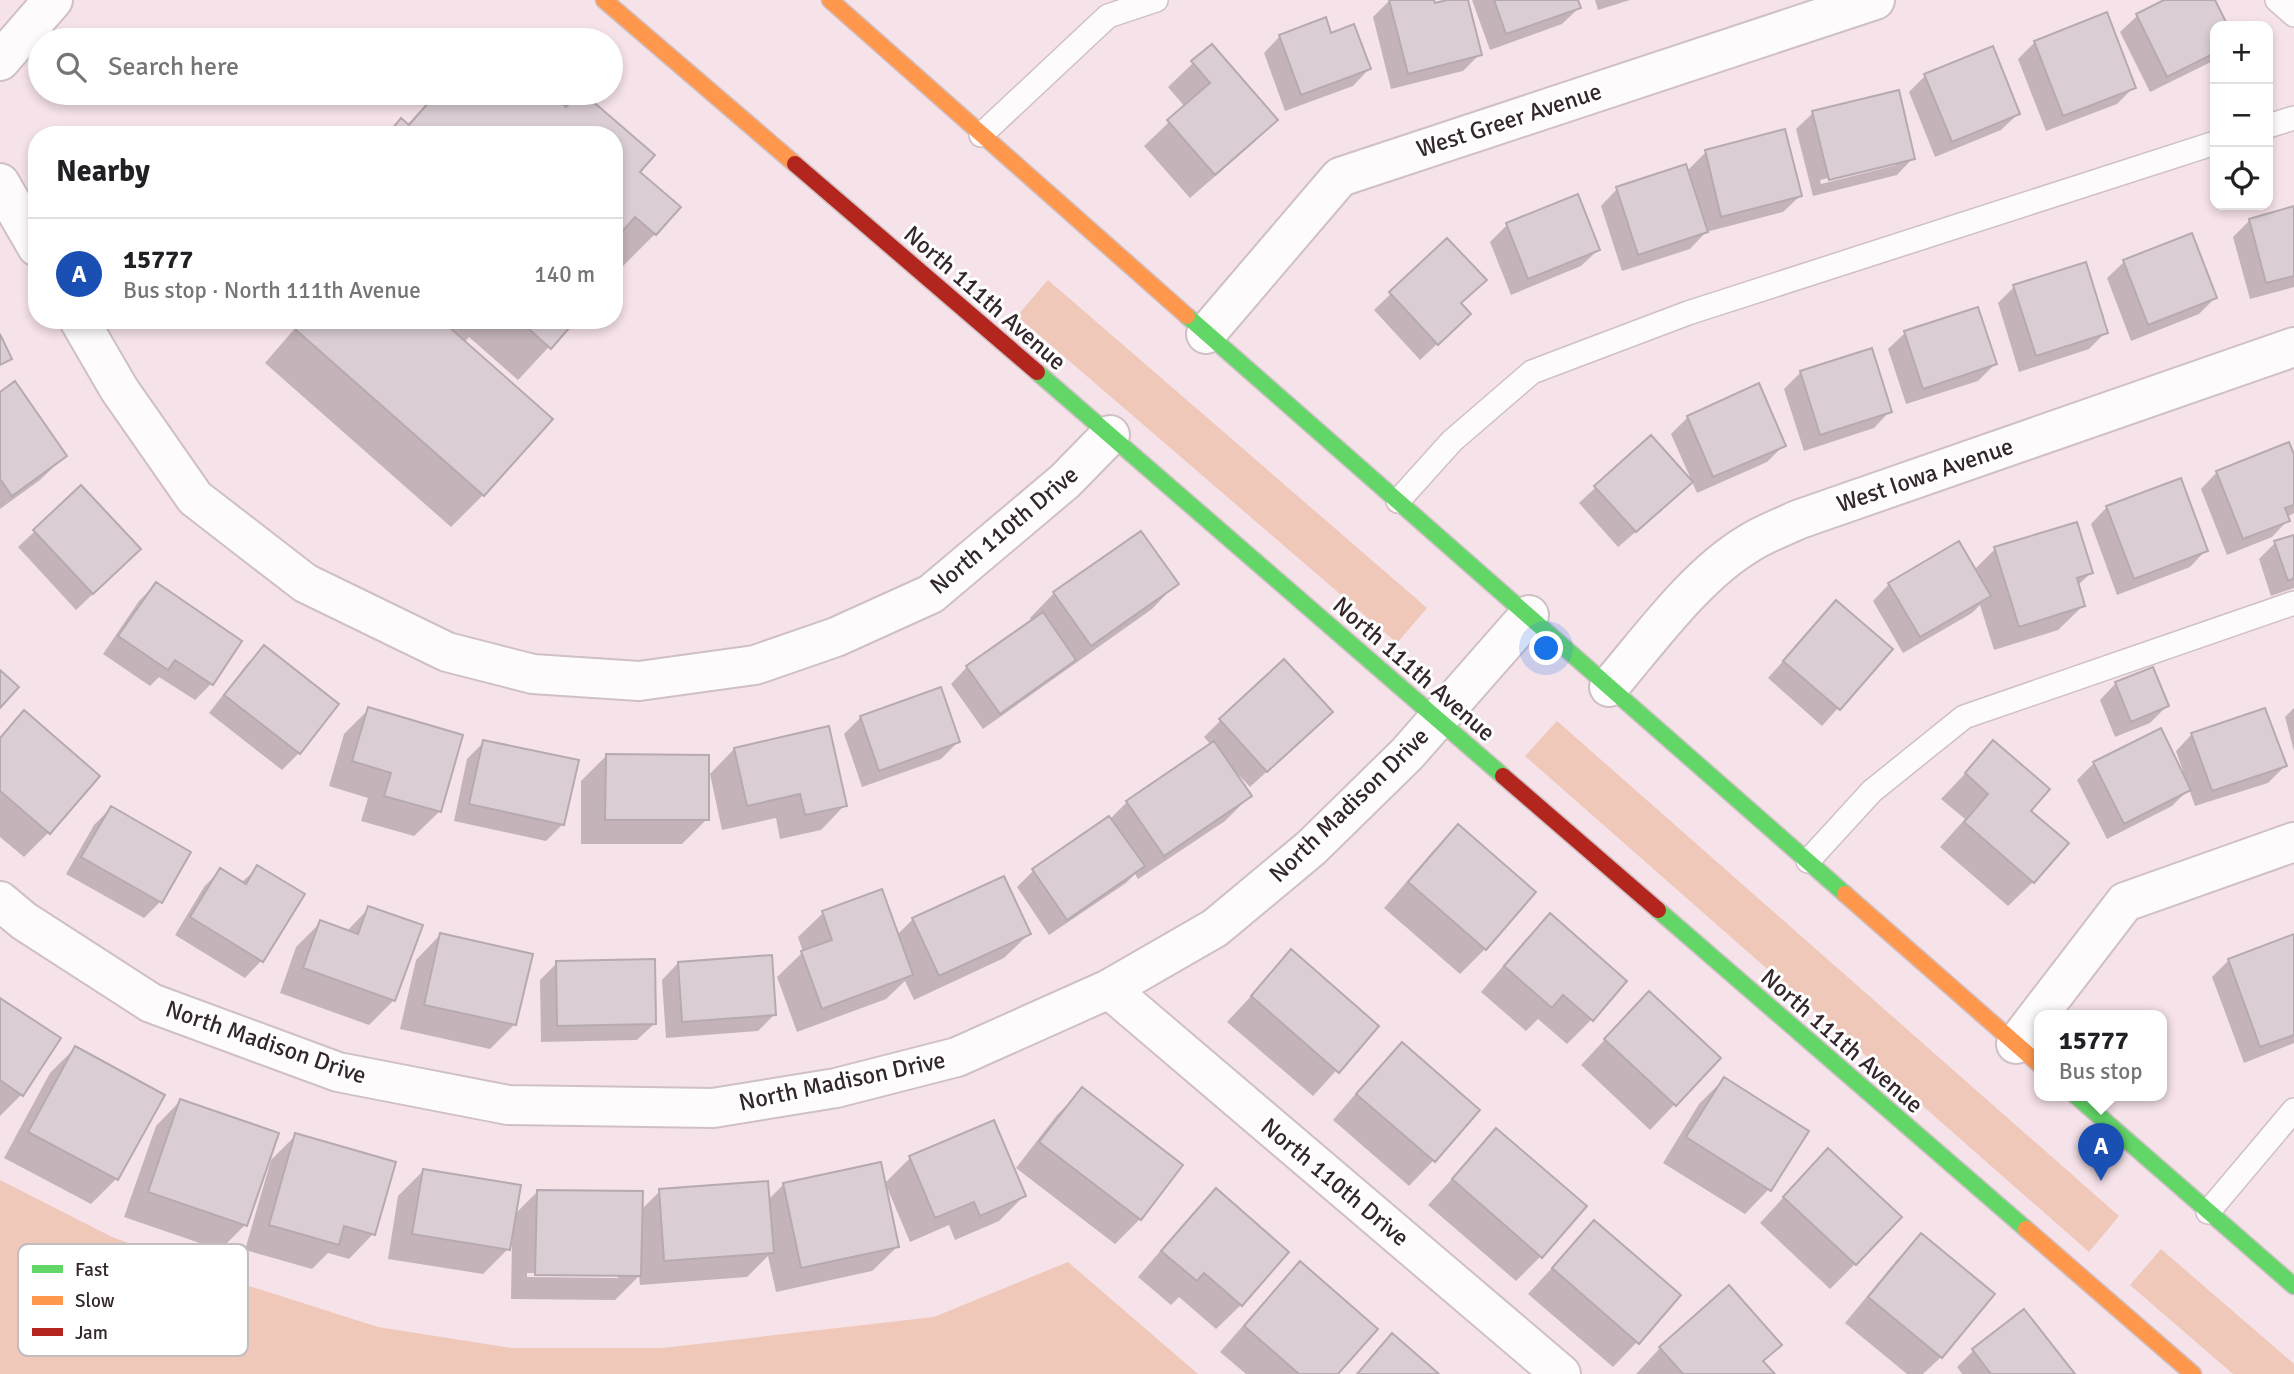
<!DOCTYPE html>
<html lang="en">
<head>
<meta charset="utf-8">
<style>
  :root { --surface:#fff; --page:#f6f6f6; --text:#202124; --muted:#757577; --line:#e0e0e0; --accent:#78686e }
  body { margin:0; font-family:Signika,sans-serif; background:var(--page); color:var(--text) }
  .controls { position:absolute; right:21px; top:21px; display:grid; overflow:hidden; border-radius:14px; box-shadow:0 4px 10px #0003 }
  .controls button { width:63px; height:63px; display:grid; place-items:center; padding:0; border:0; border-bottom:2px solid var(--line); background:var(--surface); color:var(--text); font:35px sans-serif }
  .you { position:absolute; left:1547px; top:649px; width:24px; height:24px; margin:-18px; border:5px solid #fff; border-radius:50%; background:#1a73e8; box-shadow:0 0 0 10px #1a73e833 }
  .badge { display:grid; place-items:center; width:46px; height:46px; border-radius:50%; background:var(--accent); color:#fff; font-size:23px; font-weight:700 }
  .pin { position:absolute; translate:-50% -58px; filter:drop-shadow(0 2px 4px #0008) }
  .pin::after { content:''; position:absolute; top:37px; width:24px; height:21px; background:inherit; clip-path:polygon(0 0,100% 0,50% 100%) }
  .popup { position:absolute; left:2034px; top:1010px; width:133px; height:91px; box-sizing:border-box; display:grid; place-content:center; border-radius:14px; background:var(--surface); filter:drop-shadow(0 2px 5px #0005); font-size:23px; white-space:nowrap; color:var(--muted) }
  .popup b { font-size:26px; color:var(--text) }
  .popup::after { content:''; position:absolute; left:50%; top:100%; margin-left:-14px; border:14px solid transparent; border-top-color:var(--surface) }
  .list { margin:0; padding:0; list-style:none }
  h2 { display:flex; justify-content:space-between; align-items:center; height:91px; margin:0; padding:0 28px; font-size:30px }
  h2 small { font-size:23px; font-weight:400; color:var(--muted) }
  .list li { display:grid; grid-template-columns:46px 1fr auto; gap:21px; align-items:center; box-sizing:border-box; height:112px; padding:0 28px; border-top:2px solid var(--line) }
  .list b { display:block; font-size:26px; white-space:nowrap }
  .list p { margin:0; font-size:23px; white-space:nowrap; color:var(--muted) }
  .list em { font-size:23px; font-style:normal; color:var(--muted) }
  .icon { flex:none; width:38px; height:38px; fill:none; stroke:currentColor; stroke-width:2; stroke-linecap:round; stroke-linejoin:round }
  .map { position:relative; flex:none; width:2294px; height:1374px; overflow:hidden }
  .search { position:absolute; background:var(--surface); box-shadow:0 4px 10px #0003; left:28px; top:28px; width:595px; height:77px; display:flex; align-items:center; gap:18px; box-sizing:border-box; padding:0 24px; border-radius:38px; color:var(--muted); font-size:26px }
  .panel { position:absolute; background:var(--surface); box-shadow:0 4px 10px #0003; left:28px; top:126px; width:595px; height:203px; border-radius:28px }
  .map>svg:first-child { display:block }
  .green { fill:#efc8b9 }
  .shadow { fill:#0003; fill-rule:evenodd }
  .building { fill:#dacdd4; stroke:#b7a9b1; stroke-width:2 }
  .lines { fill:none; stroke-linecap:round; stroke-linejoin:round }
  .lane-casing { stroke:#cfc0c5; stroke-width:26 }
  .street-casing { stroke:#cfc0c5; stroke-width:42 }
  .fast-casing { stroke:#cfc0c5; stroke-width:19 }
  .slow-casing { stroke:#cfc0c5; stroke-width:19 }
  .jam-casing { stroke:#cfc0c5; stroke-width:19 }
  .lane { stroke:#fefbfc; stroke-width:23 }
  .street { stroke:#fefbfc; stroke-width:38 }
  .fast { stroke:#63d668; stroke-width:16 }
  .slow { stroke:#ff974d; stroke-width:16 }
  .jam { stroke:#b3261e; stroke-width:16 }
  .labels { text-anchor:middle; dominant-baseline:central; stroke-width:6; stroke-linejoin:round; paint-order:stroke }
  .street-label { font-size:24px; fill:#34272b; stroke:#fff }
  .key { fill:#fff; stroke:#c2bebf; stroke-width:2 }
  .key-label { font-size:19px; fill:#34272b }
</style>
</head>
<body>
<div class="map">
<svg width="2294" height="1374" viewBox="0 0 2294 1374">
  <rect width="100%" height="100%" fill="#f6e2e9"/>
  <!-- green -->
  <path class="green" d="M1048 280 1427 608 1397 643 1017 316Z
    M1557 721 2119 1216 2089 1252 1525 756Z
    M0 1180 112 1237 243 1284 378 1327 511 1348H662L934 1317 1068 1262 1198 1374H0Z
    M2161 1249 2294 1364V1374H2233L2130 1285Z"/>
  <!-- shadow -->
  <path class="shadow" d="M1390 0H1432L1434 5 1453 0H1466L1480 54 1463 71 1391 89 1373 17Z
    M1472 0H1576L1579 8 1562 24 1490 50Z
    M1595 0H1630L1598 10Z
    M2168 0H2213L2226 26H2215V60L2150 92 2120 32 2137 16Z
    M1280 36 1369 69 1353 86 1285 111 1264 53Z
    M2035 42 2134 87 2117 104 2046 131 2018 59Z
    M1193 63 1275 120 1251 145 1190 198 1144 146 1185 107 1168 87Z
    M1925 76 2018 114 2001 130 1935 157 1909 92Z
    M436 93H547L565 108 581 93 652 155 638 172 655 234 623 266 614 258V135H387L401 120 407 125Z
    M1813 113 1913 158 1897 175 1813 196 1796 129ZM1896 162V165L1821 184 1820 180Z
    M1706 152 1800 196 1783 212 1706 232 1690 249 1622 271 1601 206 1617 189 1687 171Z
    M1577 196 1598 250 1581 266 1511 295 1490 242 1507 225Z
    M2294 208V287L2250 299 2233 237 2250 220Z
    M1447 240 1459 304 1452 330 1420 360 1374 310Z
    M2124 262 2215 298 2199 314 2131 341 2107 278Z
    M2014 287 2106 332 2089 349 2019 372 1998 303Z
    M302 320H574L518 380 469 337 464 343 550 419 483 495 451 527 265 363Z
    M1905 333 1995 364 1978 381 1906 404 1888 349Z
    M1801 372 1890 411 1874 428 1804 451 1784 389Z
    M0 394 65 456 40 480 0 509Z
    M1688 417 1784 445 1767 462 1697 493 1671 434Z
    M2294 459V513L2287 517 2288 520 2272 537 2227 555 2201 489 2217 472Z
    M1596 487 1674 499 1618 547 1579 503Z
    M2107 507 2206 550 2190 567 2117 595 2091 524Z
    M35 531 122 566 76 610 18 547Z
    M2294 536V588L2271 596 2259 559 2275 543Z
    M1995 549 2091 573 2077 586 2083 606 2058 630 1994 650 1980 605 1972 613 1903 653 1873 601 1889 584 1974 570Z
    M156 584 211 684 195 700 159 677 150 686 103 654 139 601Z
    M1176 584 1152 609 983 729 951 684 967 667 1032 622 1030 618 1054 593Z
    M1836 602 1890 650 1822 726 1768 678Z
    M264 648 336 704 299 753 282 770 209 713 247 664Z
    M2116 683 2167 706 2150 723 2115 737 2100 700Z
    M2294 708V751L2285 717Z
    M369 709 461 736 439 812 414 836 361 821 368 798 329 786 344 734Z
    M24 713 97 776 48 833 24 857 0 837V737Z
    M861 717 958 742 941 759 862 787 844 734Z
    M1221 720 1314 728 1250 787 1236 772 1234 773 1250 796 1225 821 1138 879 1135 874 1126 883 1049 935 1017 887 1033 871 1110 819 1127 802 1211 745 1204 737Z
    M2192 734 2285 766 2268 783 2195 806 2189 789 2172 806 2107 839 2077 780 2094 763 2180 772 2183 771 2176 751Z
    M484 742 563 824 546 841 454 821 467 759Z
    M1994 743 2028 811 2033 882 2008 906 1940 847 1965 819 1941 799Z
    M734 749 845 805 821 830 780 839 776 818 722 830 710 774Z
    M606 756 707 819 682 844H581V781Z
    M111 808 160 902 144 918 66 874 94 825Z
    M1458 827 1485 949 1460 974 1384 908 1433 851Z
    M258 867 303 895 261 961 245 978 175 935 204 887 220 870 241 883Z
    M369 908 394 1000 369 1025 280 993 296 947 321 922 346 932Z
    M823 913 897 935 913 919 1029 934 1004 958 914 1000 905 981 886 999 797 1032 777 977 803 952 798 937Z
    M1550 916 1592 1019 1567 1044 1538 1019 1526 1031 1481 992 1525 940Z
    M440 935 515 1024 490 1049 400 1029 416 960Z
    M2294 936V1043L2244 1063 2212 977 2229 960Z
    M1292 952 1377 1026 1313 1096 1227 1022Z
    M557 963 654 1024 637 1040 541 1042 540 980Z
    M678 963 774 1015 758 1031 666 1038 662 980Z
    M0 1000 22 1094 0 1116Z
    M1625 1018 1719 1058 1650 1130 1581 1065Z
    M1402 1044 1478 1110 1433 1161 1409 1186 1333 1120 1377 1069Z
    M75 1048 162 1095 116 1179 91 1204 4 1158 50 1073Z
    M1724 1079 1769 1189 1745 1214 1663 1163 1699 1104Z
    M1082 1090 1140 1219 1115 1244 1016 1168 1057 1115Z
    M180 1101 245 1225 220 1250 124 1217 156 1126Z
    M993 1123 1024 1196 999 1221 955 1240 949 1225 910 1242 886 1185 897 1247 872 1271 776 1292 768 1256 747 1277 640 1285 639 1276 615 1300 511 1299 512 1238H510L508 1249 483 1274 388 1259 398 1196 423 1171 514 1215 537 1192 641 1210 660 1191 768 1200 783 1185 884 1184 910 1158ZM527 1273 618 1274V1278L527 1277Z
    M1497 1130 1541 1256 1516 1281 1428 1205Z
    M296 1135 373 1234 349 1259 328 1253 312 1269 245 1250 271 1160Z
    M1804 1175 1855 1264 1830 1289 1760 1223Z
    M1216 1190 1241 1305 1216 1329 1179 1297 1171 1305 1138 1277 1191 1215Z
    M1594 1222 1637 1342 1613 1367 1528 1294Z
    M1921 1236 1941 1357 1923 1374H1907L1845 1323 1896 1261Z
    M1300 1264 1336 1374H1246L1220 1352 1276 1288Z
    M1729 1288 1780 1345 1762 1362 1773 1374H1636L1660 1348Z
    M2023 1311 2073 1374H1962L1957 1367 1973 1351Z"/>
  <!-- building -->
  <path class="building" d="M1389 0H1434L1435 3 1447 0H1468L1482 55 1408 74Z
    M1494 0H1578L1581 8 1506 34Z
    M2164 0H2215L2228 26H2215V53L2167 77 2136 14Z
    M2107 12 2136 88 2063 116 2034 41Z
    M1326 17 1331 33 1354 24 1371 69 1301 95 1279 35Z
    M1212 44 1278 120 1215 175 1167 120 1210 83 1191 61Z
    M1993 46 2020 114 1952 142 1924 74Z
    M1899 90 1915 159 1829 180 1812 111Z
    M437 93H550L566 107 579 93H583L655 155 640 172 681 207 656 235 635 217 614 241V135H387L401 118 409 125Z
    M1785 129 1802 196 1721 217 1705 150Z
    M1686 164 1708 232 1638 255 1616 187Z
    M1578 194 1600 250 1528 279 1506 223Z
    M2294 206V276L2266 283 2249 219Z
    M2192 233 2217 298 2148 325 2123 260Z
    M1447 238 1487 280 1461 303 1471 314 1438 345 1389 292Z
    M2086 262 2108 333 2036 356 2013 285Z
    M1978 307 1997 364 1923 389 1904 331Z
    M304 320H441L553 419 484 496 296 330Z
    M519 320H576L551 349Z
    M0 334 12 359 0 365Z
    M1872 348 1892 412 1820 435 1800 371Z
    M15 381 67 456 12 496 0 479V392Z
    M1759 383 1786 446 1713 477 1687 416Z
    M1651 435 1693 482 1636 532 1594 486Z
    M2289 442 2294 454V505L2285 508 2290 521 2243 539 2216 471Z
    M2181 478 2208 551 2134 579 2106 506Z
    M81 485 141 549 93 594 33 530Z
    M2077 522 2093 573 2077 578 2085 606 2019 627 1994 547Z
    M1141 531 1179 584 1091 646 1053 592Z
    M2294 535V578L2288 581 2274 541Z
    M1959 541 1991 596 1920 637 1888 583Z
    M156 582 242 641 213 685 175 660 168 670 118 636Z
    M1836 600 1893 649 1840 710 1783 661Z
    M1043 612 1076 660 1000 714 966 666Z
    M264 645 339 704 300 754 224 695Z
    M1284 659 1333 712 1267 772 1219 719Z
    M2153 667 2169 706 2131 722 2115 682Z
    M0 670 19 687 0 708Z
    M941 687 960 742 879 771 860 716Z
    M368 707 463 735 441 812 384 796 391 773 352 761Z
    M2265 708 2287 766 2212 791 2191 733Z
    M24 710 100 776 50 834 0 791V738Z
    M829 726 847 806 805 815 800 794 747 806 734 748Z
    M2161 728 2191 790 2124 824 2093 762Z
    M483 740 579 760 564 825 469 804Z
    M1993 740 2050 789 2031 811 2069 843 2034 883 1964 822 1988 794 1965 773Z
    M1214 741 1252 796 1164 856 1126 801Z
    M606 754 709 755V820H605Z
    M111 806 191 852 162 903 81 857Z
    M1109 816 1145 866 1067 920 1032 869Z
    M1458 824 1536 892 1486 950 1408 882Z
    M257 865 305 894 263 962 190 917 220 868 246 884Z
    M1004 876 1031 934 939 976 912 918Z
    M882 889 913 975 822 1009 801 951 832 940 822 911Z
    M368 906 423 925 395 1001 303 968 320 920 358 934Z
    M1550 913 1627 981 1593 1021 1563 995 1552 1008 1504 966Z
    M440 933 533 954 516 1025 424 1005Z
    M2294 934V1035L2260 1047 2228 959Z
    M1291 949 1379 1026 1339 1073 1251 996Z
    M772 955 776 1015 682 1022 678 962Z
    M655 959 656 1024 557 1026 556 961Z
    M1649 991 1721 1058 1676 1106 1604 1039Z
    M0 998 61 1038 23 1096 0 1080Z
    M1402 1042 1480 1110 1435 1162 1356 1094Z
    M75 1046 165 1095 118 1180 28 1132Z
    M1724 1077 1809 1131 1771 1191 1686 1137Z
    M1082 1087 1183 1165 1141 1220 1039 1142Z
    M180 1099 279 1133 247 1226 148 1192Z
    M994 1120 1026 1196 980 1216 974 1202 935 1218 909 1156Z
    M1496 1128 1587 1206 1542 1258 1452 1179Z
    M295 1133 396 1162 375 1235 344 1226 339 1245 269 1225Z
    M1828 1148 1902 1217 1856 1265 1783 1197Z
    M881 1162 899 1247 801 1268 783 1183Z
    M423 1169 521 1185 510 1250 412 1234Z
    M768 1181 774 1253 664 1261 659 1189Z
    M1216 1188 1289 1252 1242 1306 1204 1273 1197 1281 1161 1251Z
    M537 1190 643 1191 641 1276 535 1275Z
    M1594 1220 1681 1295 1639 1344 1552 1268Z
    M1921 1233 1995 1294 1942 1358 1868 1297Z
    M1300 1261 1378 1329 1338 1374H1299L1244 1326Z
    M1729 1285 1782 1345 1763 1361 1775 1374H1683L1659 1347Z
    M2024 1309 2075 1374H1991L1972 1349Z
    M1392 1333 1439 1374H1357Z"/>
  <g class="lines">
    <!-- lane casing -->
    <g class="lane-casing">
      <path id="lane" d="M2277 0 2294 15
        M2268 126 2294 118
        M981 135 1108 16 1156 0
        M1398 501 1452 441 1532 372 1688 313 2215 143
        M1808 861 1872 791 1964 717 2294 603
        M2208 1212 2294 1110"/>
    </g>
    <!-- street casing -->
    <g class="street-casing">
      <path id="street" d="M0 61 53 0
        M0 183 37 247
        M79 320 119 389 195 498 305 583 447 652 533 674 639 681 755 665 836 637 931 594 1065 481 1110 435
        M1206 334 1340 177 1875 0
        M1609 687C1650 639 1695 576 1748 544 1763 534 1781 528 1797 520L2294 347
        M0 901 24 921 151 1003 338 1072 508 1105 713 1108 836 1088 957 1057 1109 989 1215 928 1311 848 1407 754 1529 615
        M1109 989 1561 1374
        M2016 1044 2125 902 2294 842"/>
    </g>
    <!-- fast casing -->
    <g class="fast-casing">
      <path id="fast" d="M1187 316 1845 894
        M1037 372 1503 776
        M1658 910 2026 1229
        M2075 1095 2294 1286"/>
    </g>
    <!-- slow casing -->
    <g class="slow-casing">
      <path id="slow" d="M604 0 795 164
        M830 0 1187 316
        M1845 894 2040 1065
        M2026 1229 2193 1374"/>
    </g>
    <!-- jam casing -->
    <g class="jam-casing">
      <path id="jam" d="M795 164 1037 372
        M1503 776 1658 910"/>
    </g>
    <!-- lane -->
    <use href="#lane" class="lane"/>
    <!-- street -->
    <use href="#street" class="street"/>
    <!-- fast -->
    <use href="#fast" class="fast"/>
    <!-- slow -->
    <use href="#slow" class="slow"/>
    <!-- jam -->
    <use href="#jam" class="jam"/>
  </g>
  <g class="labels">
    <!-- street labels -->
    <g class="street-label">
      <text transform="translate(1509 120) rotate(-18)">West Greer Avenue</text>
      <text transform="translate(985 298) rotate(41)">North 111th Avenue</text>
      <text transform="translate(1925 475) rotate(-19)">West Iowa Avenue</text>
      <text transform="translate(1004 530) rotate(-40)">North 110th Drive</text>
      <text transform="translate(1414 669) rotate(41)">North 111th Avenue</text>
      <text transform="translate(1349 805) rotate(-44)">North Madison Drive</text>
      <text transform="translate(1842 1041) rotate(41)">North 111th Avenue</text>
      <text transform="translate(266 1042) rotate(19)">North Madison Drive</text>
      <text transform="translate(842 1081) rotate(-12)">North Madison Drive</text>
      <text transform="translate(1335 1182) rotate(40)">North 110th Drive</text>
    </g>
  </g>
  <!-- legend -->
  <rect x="18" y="1244" width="230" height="112" rx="10" class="key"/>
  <rect x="32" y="1265" width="31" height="8" fill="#63d668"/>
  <rect x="32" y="1296" width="31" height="9" fill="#ff974d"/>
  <rect x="32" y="1328" width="31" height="8" fill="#b3261e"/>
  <g class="key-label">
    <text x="75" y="1276">Fast</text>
    <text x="75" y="1307">Slow</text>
    <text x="75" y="1339">Jam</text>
  </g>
</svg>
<div class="controls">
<button>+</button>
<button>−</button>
<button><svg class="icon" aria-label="locate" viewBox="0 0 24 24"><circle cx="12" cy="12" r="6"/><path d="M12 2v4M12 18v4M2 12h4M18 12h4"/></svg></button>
</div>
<div class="you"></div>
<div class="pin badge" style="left:2101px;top:1181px;background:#1a4fb4">A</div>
<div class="popup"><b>15777</b>Bus stop</div>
<div class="search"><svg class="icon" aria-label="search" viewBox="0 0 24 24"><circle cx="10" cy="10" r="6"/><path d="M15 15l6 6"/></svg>Search here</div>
<section class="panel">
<h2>Nearby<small></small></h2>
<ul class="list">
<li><span class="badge" style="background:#1a4fb4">A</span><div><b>15777</b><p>Bus stop · North 111th Avenue</p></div><em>140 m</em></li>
</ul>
</section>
</div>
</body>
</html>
